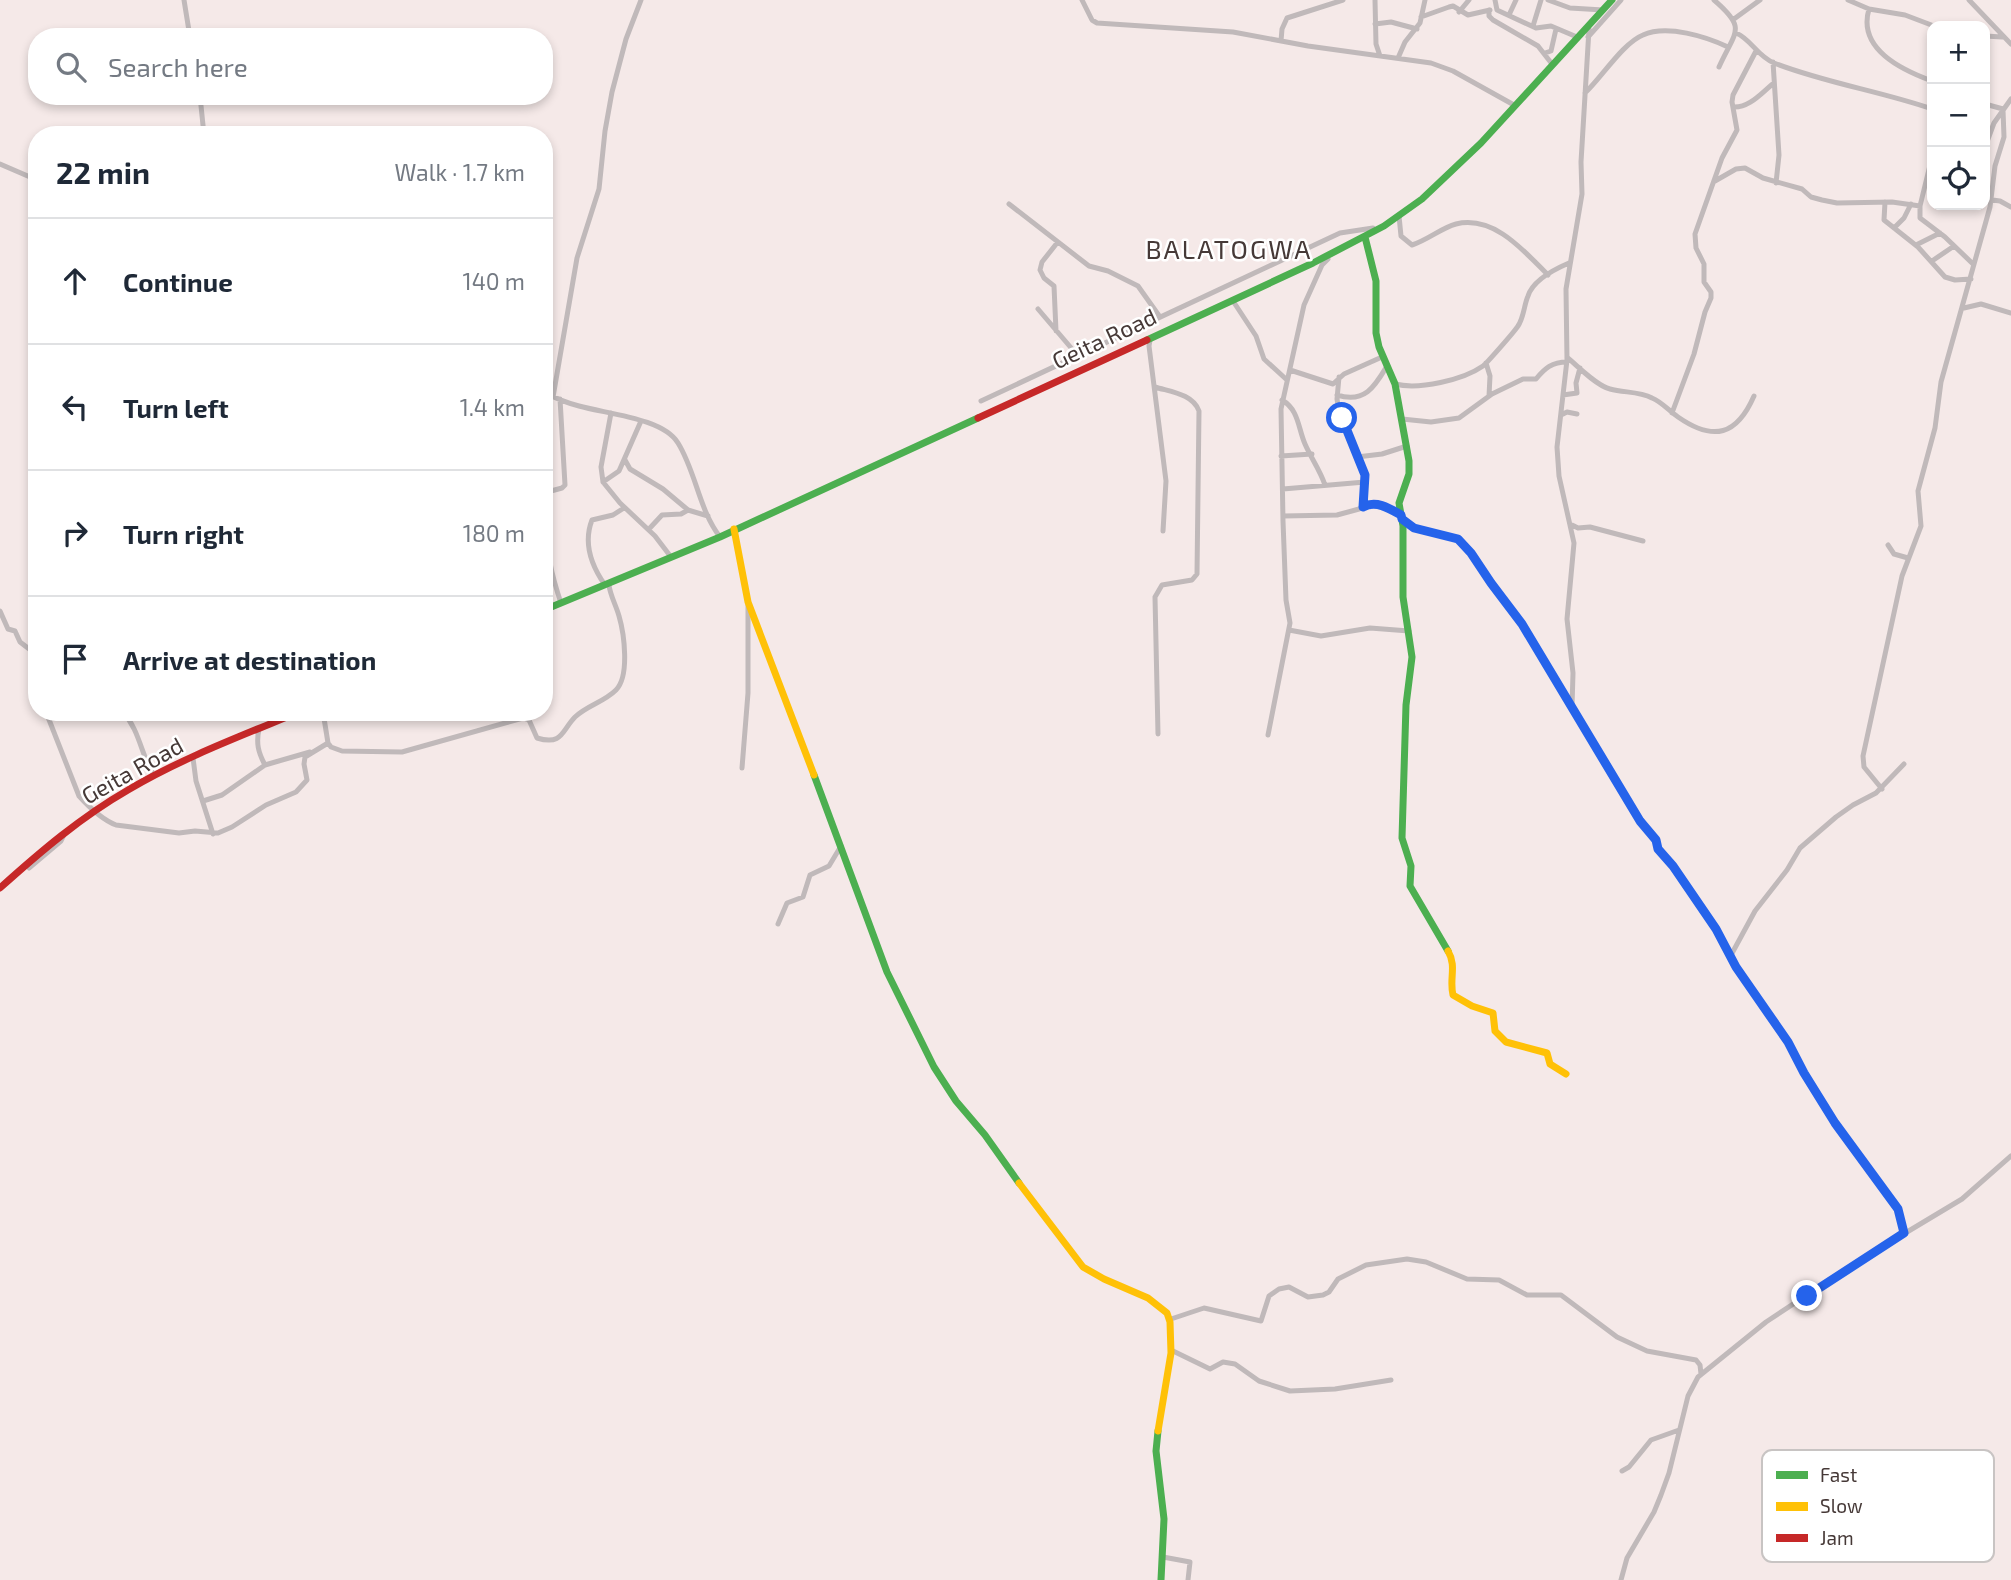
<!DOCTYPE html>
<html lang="en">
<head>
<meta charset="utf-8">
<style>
  :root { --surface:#fff; --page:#f2f2f3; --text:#1f2937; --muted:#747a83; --line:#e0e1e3 }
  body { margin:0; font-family:"Exo 2",sans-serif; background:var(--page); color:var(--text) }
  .controls { position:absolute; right:21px; top:21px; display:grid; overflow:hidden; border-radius:14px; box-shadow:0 4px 10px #0003 }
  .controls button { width:63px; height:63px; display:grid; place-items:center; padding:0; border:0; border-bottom:2px solid var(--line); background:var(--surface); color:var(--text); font:35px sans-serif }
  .stop { position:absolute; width:21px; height:21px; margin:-16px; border:5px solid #2563eb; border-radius:50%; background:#fff }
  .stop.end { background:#2563eb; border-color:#fff; box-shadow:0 2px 7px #0008 }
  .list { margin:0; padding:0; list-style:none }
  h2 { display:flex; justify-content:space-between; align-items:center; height:91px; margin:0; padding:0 28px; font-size:30px }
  h2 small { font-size:23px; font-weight:400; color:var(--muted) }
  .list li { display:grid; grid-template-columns:46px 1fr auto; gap:21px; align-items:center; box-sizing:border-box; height:126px; padding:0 28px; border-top:2px solid var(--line) }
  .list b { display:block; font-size:26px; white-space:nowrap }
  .list em { font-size:23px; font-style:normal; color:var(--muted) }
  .icon { flex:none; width:38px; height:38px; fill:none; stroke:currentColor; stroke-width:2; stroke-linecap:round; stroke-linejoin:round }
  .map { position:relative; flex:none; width:2011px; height:1580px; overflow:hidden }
  .search { position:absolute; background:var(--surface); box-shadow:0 4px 10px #0003; left:28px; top:28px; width:525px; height:77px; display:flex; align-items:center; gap:18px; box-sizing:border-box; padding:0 24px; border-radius:28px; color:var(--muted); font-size:26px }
  .panel { position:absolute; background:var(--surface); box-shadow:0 4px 10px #0003; left:28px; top:126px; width:525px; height:595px; border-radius:28px }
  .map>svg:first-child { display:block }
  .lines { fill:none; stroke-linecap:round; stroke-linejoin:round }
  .street { stroke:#c0b9ba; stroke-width:5 }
  .fast { stroke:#4caf50; stroke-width:7 }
  .slow { stroke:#ffc107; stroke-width:7 }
  .jam { stroke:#c62828; stroke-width:7 }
  .route { stroke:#2563eb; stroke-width:9 }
  .labels { text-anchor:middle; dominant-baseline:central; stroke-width:5; stroke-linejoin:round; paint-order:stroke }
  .street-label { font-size:23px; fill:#463937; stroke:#fff }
  .quarter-label { font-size:26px; letter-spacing:2px; fill:#463937; stroke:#fff }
  .key { fill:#fff; stroke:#c8c4c3; stroke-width:2 }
  .key-label { font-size:19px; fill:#463937 }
</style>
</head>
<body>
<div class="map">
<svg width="2011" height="1580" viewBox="0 0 2011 1580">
  <rect width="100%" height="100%" fill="#f5e9e8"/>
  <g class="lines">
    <!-- street -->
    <path class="street" d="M184 0 190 37
      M1082 0 1092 20 1097 23 1233 32 1308 46 1431 63 1453 71 1514 105
      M1375 0 1376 44 1380 56
      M1495 0 1497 10 1536 28 1551 26 1577 37
      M1548 0 1570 8 1603 10
      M1714 0C1748 29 1735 31 1719 67
      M1848 0 1869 9 1905 15 1934 26
      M1969 0 2011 44
      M1869 9C1857 49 1902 70 1932 81
      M1489 10V16L1493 20 1538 46 1552 64
      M1459 12 1469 0
      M1509 15 1516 0
      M1421 17 1449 7 1453 6 1468 15 1490 10
      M1734 19 1760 0
      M1375 24 1391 22 1417 29
      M1533 26 1541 0
      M1736 33C1751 39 1757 56 1774 63 1825 83 1880 91 1932 109
      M1985 36 2002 37
      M1588 37 1621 0
      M1281 41 1282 29 1287 18 1343 0
      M1545 53 1551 51 1556 29
      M1398 58 1405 42 1420 23 1425 0
      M1773 62 1779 155 1776 183
      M1585 93C1602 77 1623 43 1643 35 1667 24 1707 37 1728 47
      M200 96 204 135
      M1985 104 2003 109
      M1733 107C1750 108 1762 92 1774 83
      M1985 147 1994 123 2011 99
      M1932 157 1920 206V218L1945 237 1973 264
      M0 164 37 180
      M1715 181 1736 169 1745 168 1763 178 1802 189 1811 197 1822 200 1837 203 1892 202 1920 206
      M1985 199 2000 201 2011 207
      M1885 202 1884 220 1918 247 1945 277 1955 280 1971 279
      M1009 204 1089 266 1108 271 1138 286 1160 317
      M1399 216 1401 236 1412 245C1428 240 1441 228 1456 224 1494 215 1524 251 1548 275
      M1894 228 1904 218 1911 204
      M1916 245 1940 233
      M1932 261 1954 246
      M1235 299 1233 301 1256 336 1264 359 1287 380
      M1964 308 1981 304 2011 313
      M1038 309 1078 356
      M1056 331 1054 286 1044 278 1040 270 1042 262 1057 243
      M1150 340 1149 346 1166 481 1163 531
      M1567 357C1577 366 1597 386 1610 389 1624 393 1639 391 1652 398 1662 402 1669 411 1678 417 1714 442 1737 435 1754 396
      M1486 363 1490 376 1489 396
      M1290 370 1333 384 1344 374 1382 357
      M1339 377 1337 399 1339 411 1365 475 1363 507
      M1395 384C1419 390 1463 380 1483 366 1486 364 1515 331 1518 326 1524 317 1524 305 1528 296 1533 280 1555 269 1569 263
      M1155 387C1171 392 1193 394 1199 411L1197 574 1192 580 1162 585 1155 597 1158 734
      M544 392C555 398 567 403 579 406 607 414 663 418 678 443 696 472 699 510 720 537
      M1337 395C1365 404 1375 386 1387 366
      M1563 395 1577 393 1576 383 1580 368
      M553 397 577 258 599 189 605 131 612 92 626 39 641 0
      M560 399 565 485 562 488 551 491C540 527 549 568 561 603
      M1282 400C1299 410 1298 428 1305 444 1311 458 1320 470 1325 485
      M981 401 1340 233 1373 228
      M611 413 601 467 603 482 620 503 655 536 671 557
      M1672 413 1694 354 1705 312 1711 298V292L1704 282V264L1696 248 1695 234 1722 158 1737 130 1732 102 1733 95 1756 51
      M1561 415 1567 412 1577 414
      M1402 419 1431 422 1459 418 1492 394 1523 379H1536C1545 368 1552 362 1567 362
      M1281 456 1312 454
      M1357 457 1382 454 1407 446
      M625 460 630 469 663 489 688 510 708 516
      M603 482 619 471 641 421
      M1283 489 1365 482
      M1283 516 1337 515 1359 509 1368 504H1377L1401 515
      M1402 519 1414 528 1448 536 1465 545 1491 583 1516 615 1646 830 1655 840 1658 848 1673 866 1716 929 1736 967 1788 1042 1804 1073 1834 1123 1898 1209 1904 1233
      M1572 525 1578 528 1590 527 1643 541
      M649 529 662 515 681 514 688 510
      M1888 545 1894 554 1908 558
      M605 585C591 565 583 543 592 520L613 515 624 508
      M0 611 8 629 15 631 20 642 37 655
      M1289 630 1321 636 1370 628 1409 631
      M1572 707 1573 673 1567 619 1574 543 1559 476 1557 447 1567 360 1566 289 1582 194 1581 162 1589 29
      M46 712 79 796C89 807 103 820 116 825L179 833 195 831 218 833 232 827 266 805 296 792 307 780 304 764 305 757 328 743
      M123 712C140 731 141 755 154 776
      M323 712 328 743 331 747 342 751 402 752 523 718 529 720 537 738C563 746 562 730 575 717 588 705 604 702 616 690 630 676 624 633 619 616 616 605 610 595 609 585
      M259 729C256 743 258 752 265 765
      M1268 735 1290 623 1286 600 1283 521 1281 409 1304 305 1322 265 1328 259
      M193 758 196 781 213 834
      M742 768 748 693V605
      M1882 789 1864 767 1863 756 1902 576 1921 526 1918 491 1935 428 1941 382 1990 207 1995 166 2004 137 2003 110
      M203 801 222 795 265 765 310 752
      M29 868 61 841 64 835
      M778 924 787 903 803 897 810 875 829 866 841 846
      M1730 957 1755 911 1787 870 1800 848 1836 817 1853 805 1876 793 1904 764
      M1171 1319 1204 1308 1261 1321 1269 1296 1279 1289 1289 1287 1308 1297 1323 1295 1329 1292 1338 1279 1366 1265 1407 1259 1426 1262 1467 1279 1499 1280 1527 1295H1561L1617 1337 1647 1351 1696 1360 1700 1365 1701 1374
      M1171 1350 1210 1369 1223 1362 1235 1364 1259 1381 1290 1391 1335 1389 1391 1380
      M1622 1471 1629 1467 1651 1440 1679 1430
      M1163 1557 1190 1562 1188 1580
      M1621 1580 1627 1558 1654 1512 1661 1495 1669 1473 1688 1396 1698 1377 1766 1322 1857 1262 1962 1199 2011 1156"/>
    <!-- fast -->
    <path class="fast" d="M1365 237 1376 281V333L1379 347 1395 384 1409 461V474L1399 503 1403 526V597L1412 657 1406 705 1402 838 1411 866 1410 886 1448 951
      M1147 340 1313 263 1384 226 1422 199 1481 143 1612 0
      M544 610 720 537 978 418
      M814 775 887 972 934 1067 956 1101 985 1135 1019 1183
      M1158 1431 1156 1451 1164 1519 1161 1580"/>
    <!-- slow -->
    <path class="slow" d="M734 529 748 602 814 775
      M1448 951C1457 966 1449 979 1453 995L1472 1006 1493 1013 1495 1031 1506 1042 1547 1053 1550 1064 1566 1074
      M1019 1183 1083 1267 1104 1279 1148 1298 1167 1313 1170 1322 1171 1353 1158 1431"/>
    <!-- jam -->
    <path class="jam" d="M978 418 1147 340
      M0 888C40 852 81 817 128 790 182 758 241 736 299 712"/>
  </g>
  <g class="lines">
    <!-- route -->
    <path class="route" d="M1342 418 1365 475 1363 507C1376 500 1389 508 1401 515L1402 519 1414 528 1458 539 1471 553 1491 583 1522 624 1640 821 1656 840 1658 849 1673 866 1716 929 1736 967 1788 1042 1804 1073 1835 1123 1898 1209 1904 1233 1807 1296"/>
  </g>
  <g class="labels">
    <!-- street labels -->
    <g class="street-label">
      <text transform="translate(1104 338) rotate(-25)">Geita Road</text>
      <text transform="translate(132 770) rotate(-29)">Geita Road</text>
    </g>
    <!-- quarter labels -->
    <g class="quarter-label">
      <text x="1229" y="248">BALATOGWA</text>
    </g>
  </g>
  <!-- legend -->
  <rect x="1762" y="1450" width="232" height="112" rx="10" class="key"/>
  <rect x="1776" y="1471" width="32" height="8" fill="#4caf50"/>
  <rect x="1776" y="1502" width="32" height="9" fill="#ffc107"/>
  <rect x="1776" y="1534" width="32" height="8" fill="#c62828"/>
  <g class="key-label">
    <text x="1820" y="1482">Fast</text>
    <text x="1820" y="1513">Slow</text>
    <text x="1820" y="1545">Jam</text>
  </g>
</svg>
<div class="controls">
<button>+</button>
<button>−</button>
<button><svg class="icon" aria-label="locate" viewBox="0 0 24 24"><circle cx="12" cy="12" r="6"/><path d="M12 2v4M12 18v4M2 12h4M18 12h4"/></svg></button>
</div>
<div class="stop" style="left:1342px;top:418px"></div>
<div class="stop end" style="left:1807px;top:1296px"></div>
<div class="search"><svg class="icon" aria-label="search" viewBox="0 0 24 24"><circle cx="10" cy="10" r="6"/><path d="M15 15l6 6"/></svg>Search here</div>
<section class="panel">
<h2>22 min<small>Walk · 1.7 km</small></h2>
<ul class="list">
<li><svg class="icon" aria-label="ahead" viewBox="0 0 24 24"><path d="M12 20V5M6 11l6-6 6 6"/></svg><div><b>Continue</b></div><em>140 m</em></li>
<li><svg class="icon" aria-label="left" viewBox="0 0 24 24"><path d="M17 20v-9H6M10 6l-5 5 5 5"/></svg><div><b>Turn left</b></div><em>1.4 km</em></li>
<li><svg class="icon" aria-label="right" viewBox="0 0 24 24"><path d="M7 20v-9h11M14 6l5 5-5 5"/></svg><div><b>Turn right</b></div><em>180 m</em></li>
<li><svg class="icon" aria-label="arrive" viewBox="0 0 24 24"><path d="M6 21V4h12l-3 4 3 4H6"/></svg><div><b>Arrive at destination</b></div></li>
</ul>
</section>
</div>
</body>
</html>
